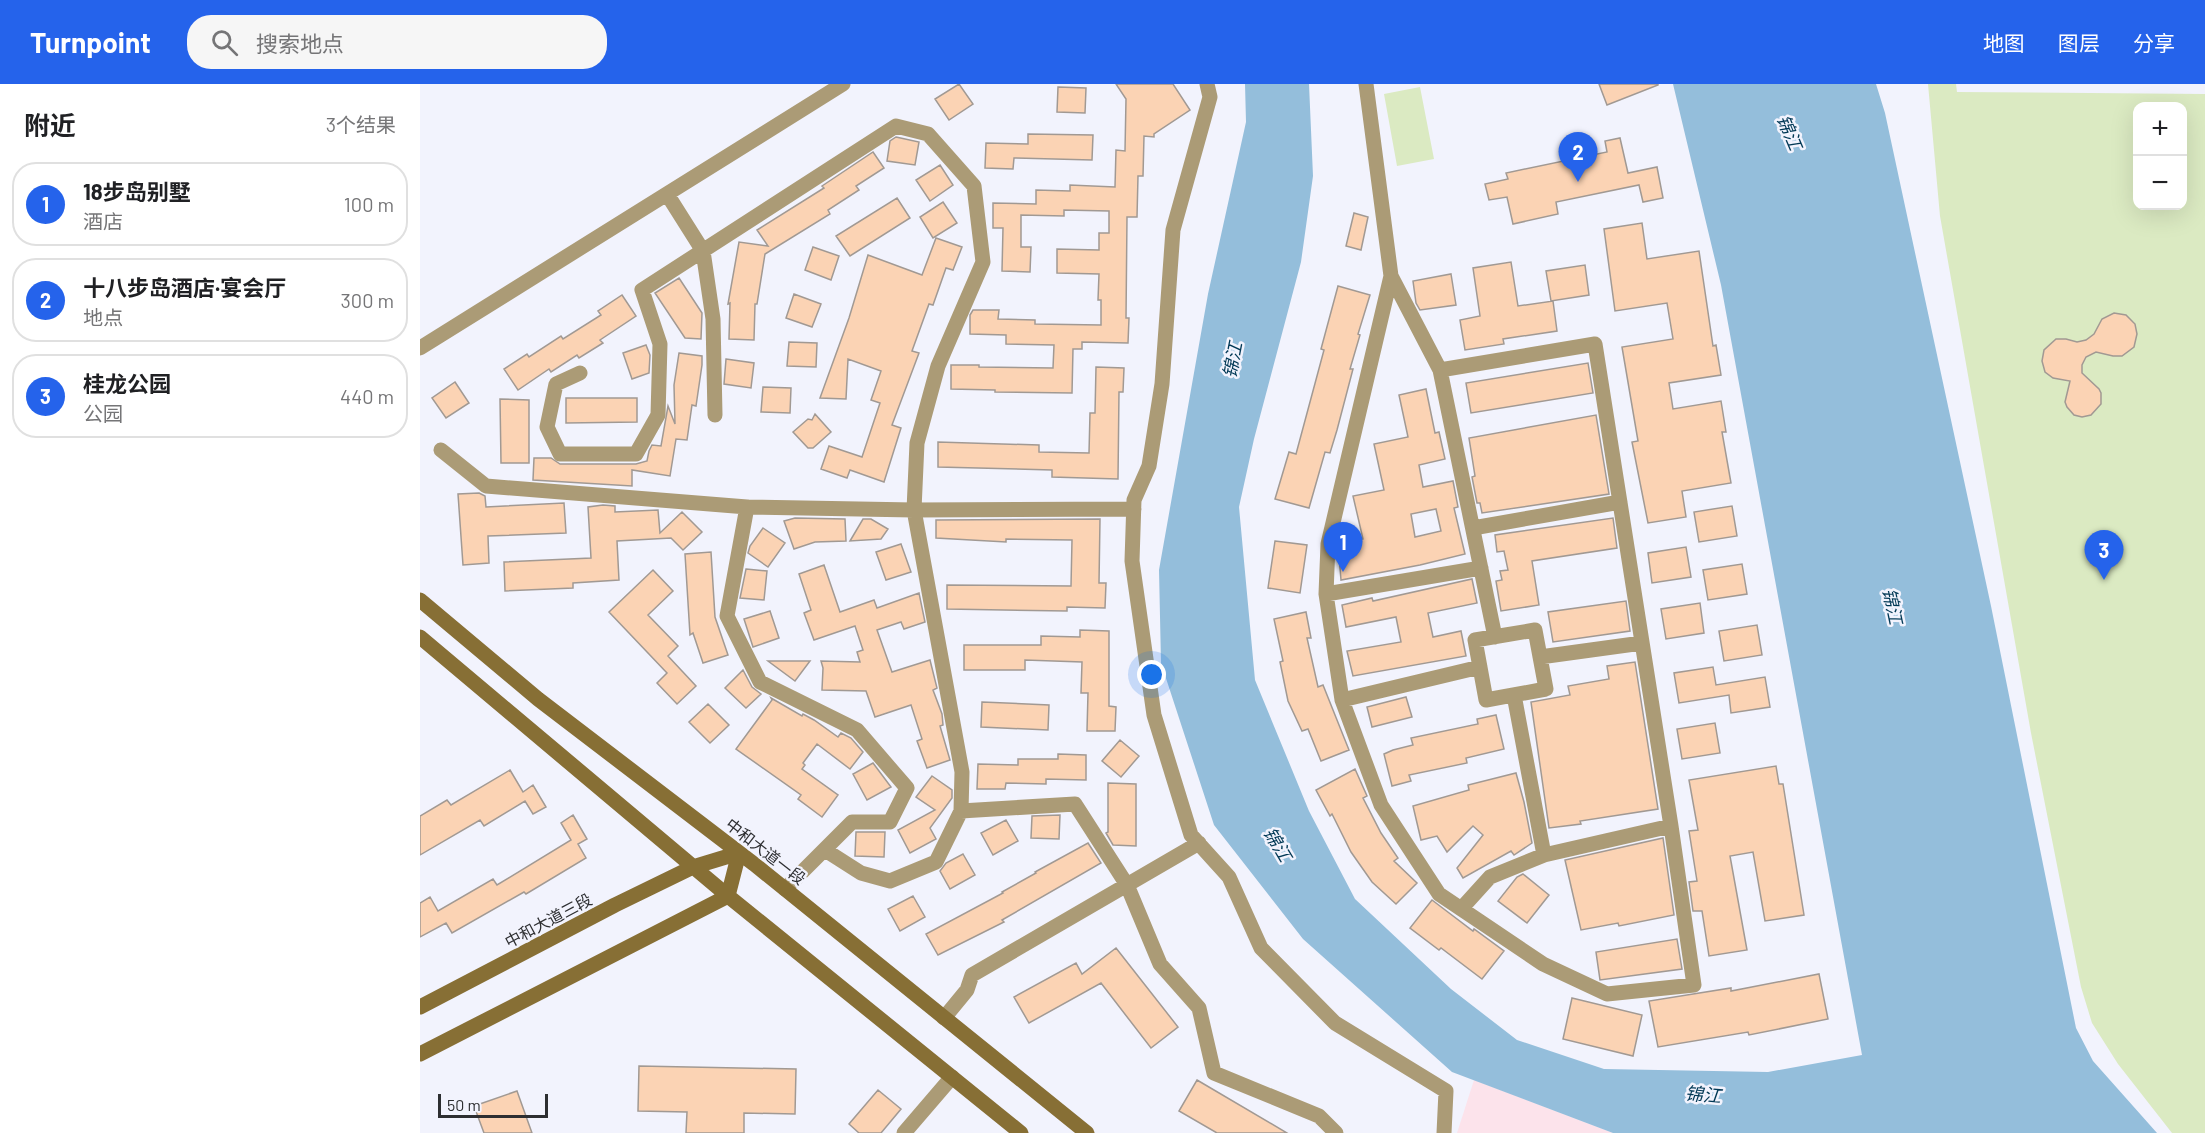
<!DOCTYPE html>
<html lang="zh">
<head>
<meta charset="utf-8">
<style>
  :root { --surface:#fff; --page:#f6f6f6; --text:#202124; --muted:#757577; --line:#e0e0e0; --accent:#2563eb }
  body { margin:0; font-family:Barlow,"Noto Sans SC",sans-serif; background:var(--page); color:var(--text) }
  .controls { position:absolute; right:18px; top:18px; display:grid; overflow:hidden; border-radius:12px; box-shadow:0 6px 24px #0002 }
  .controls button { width:54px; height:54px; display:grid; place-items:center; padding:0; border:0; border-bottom:2px solid var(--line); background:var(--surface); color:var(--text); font:30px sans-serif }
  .scale { position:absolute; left:18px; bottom:15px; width:110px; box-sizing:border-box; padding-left:6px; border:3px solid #2d2e31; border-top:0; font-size:16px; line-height:21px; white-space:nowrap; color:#2d2e31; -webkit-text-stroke:4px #f2f3fd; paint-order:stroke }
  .you { position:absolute; left:732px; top:591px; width:21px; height:21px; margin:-15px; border:4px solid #fff; border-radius:50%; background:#1a73e8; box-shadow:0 0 0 9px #1a73e833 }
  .badge { display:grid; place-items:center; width:39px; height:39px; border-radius:50%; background:var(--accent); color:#fff; font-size:20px; font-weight:700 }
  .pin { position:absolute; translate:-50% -50px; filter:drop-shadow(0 2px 3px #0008) }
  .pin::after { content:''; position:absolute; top:32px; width:21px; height:18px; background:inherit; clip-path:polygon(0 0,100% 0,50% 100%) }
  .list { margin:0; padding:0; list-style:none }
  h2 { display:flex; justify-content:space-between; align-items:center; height:78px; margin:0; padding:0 24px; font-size:26px }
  h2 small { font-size:20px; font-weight:400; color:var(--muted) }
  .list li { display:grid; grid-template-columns:39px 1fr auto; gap:18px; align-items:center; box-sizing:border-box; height:84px; margin:0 12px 12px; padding:0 12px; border:2px solid var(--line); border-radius:24px }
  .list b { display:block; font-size:22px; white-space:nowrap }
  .list p { margin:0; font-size:20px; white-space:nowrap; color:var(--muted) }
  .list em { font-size:20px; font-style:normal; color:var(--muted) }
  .icon { flex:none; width:33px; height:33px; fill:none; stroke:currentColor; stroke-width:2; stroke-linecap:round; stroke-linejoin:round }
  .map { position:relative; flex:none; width:1785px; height:1049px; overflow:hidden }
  header { display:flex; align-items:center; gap:36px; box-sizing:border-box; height:84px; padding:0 30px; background:var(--accent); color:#fff }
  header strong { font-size:28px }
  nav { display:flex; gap:33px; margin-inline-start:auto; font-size:21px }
  .search { width:420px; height:54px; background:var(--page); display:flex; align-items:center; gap:15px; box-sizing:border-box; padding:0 21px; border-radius:24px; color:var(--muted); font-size:22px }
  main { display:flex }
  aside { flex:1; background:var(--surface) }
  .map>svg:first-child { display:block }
  .commercial { fill:#fce3eb }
  .green { fill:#dbeac2; fill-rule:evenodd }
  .water { fill:#94bedb }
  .building { fill:#fbd3b4; stroke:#a19993; stroke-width:1.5; fill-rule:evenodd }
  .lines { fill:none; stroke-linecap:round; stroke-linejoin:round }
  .street { stroke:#ab9b76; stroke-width:15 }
  .secondary { stroke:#876f35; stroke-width:15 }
  .labels { text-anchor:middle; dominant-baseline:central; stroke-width:5; stroke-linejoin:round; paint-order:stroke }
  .street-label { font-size:16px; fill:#2d2e31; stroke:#f2f3fd }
  .water-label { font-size:18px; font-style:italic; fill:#003855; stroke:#f2f3fd }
</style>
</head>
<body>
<header>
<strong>Turnpoint</strong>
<div class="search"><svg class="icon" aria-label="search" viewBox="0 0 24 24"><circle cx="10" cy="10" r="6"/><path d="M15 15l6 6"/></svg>搜索地点</div>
<nav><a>地图</a><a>图层</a><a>分享</a></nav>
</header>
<main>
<aside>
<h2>附近<small>3个结果</small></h2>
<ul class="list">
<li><span class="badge">1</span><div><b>18步岛别墅</b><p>酒店</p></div><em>100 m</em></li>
<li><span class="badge">2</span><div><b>十八步岛酒店·宴会厅</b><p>地点</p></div><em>300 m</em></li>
<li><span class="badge">3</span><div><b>桂龙公园</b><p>公园</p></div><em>440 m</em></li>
</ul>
</aside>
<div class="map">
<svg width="1785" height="1049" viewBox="0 0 1785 1049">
  <rect width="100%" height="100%" fill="#f2f3fd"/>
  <!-- commercial -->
  <path class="commercial" d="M1054 996 1193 1049H1037Z"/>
  <!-- green -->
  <path class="green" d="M1508 0H1536L1537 8 1785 10V1049H1752L1698 980 1672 939 1661 903 1611 649 1520 132ZM1718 22H1762V122H1718Z
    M1000 3 1014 75 977 82 964 10Z"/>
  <!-- water -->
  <path class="water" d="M825 0H889L893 92 881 178 834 355 819 423 835 596 889 727 935 815 1031 905 1097 956 1184 985 1348 988 1442 971 1301 201 1253 0H1456L1465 29 1571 522 1656 944 1673 977 1737 1049H1193L1032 988 883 855 794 741 741 579 739 486 788 210 826 38Z"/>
  <!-- building -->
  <path class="building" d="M539 0 553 20 529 36 515 15Z
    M696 0H753L770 26 734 50V53L724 52 723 92H718L717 133H707L706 234H709L708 259 662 258V265H653L652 309 575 308V306L531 305V281H559V283L633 284 634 261 586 260V251L550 250V231L553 226H579L578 235 615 236V240L681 241V216H678L679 190 637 189V165L679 166V149H689V127L644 126V132L601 131V163H611L610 188 582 187 583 144H573V119L616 120V106L650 107V101L695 103 696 66 705 67 706 15Z
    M1179 0H1238V1L1187 21Z
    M638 3 666 4 665 29 637 28Z
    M608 50 673 51 672 76 594 74 593 85 565 84 566 59 608 60Z
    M476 53 499 58 495 81 467 77 470 57Z
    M1200 54 1208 89 1237 83 1243 114 1223 118 1219 101 1136 118 1138 130 1093 140 1087 113 1069 116 1065 100 1088 95 1086 89 1187 68 1185 57Z
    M453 68 464 84 436 102 439 106 408 126 410 130 345 170 337 220H335L334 256 309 255 310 219 308 220 319 158 348 162 337 146 404 104 402 102Z
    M520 81 533 101 510 117 496 96Z
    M477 114 490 134 430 172 416 152Z
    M523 118 537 139 513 154 500 133Z
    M934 129 948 133 941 166 926 162Z
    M1222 139 1227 175 1279 167 1293 262 1296 261 1301 291 1249 299 1253 325 1301 317 1306 348H1302L1311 399 1262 407 1266 433 1228 439 1212 358 1218 357 1202 263 1253 255 1247 219 1195 227 1184 145Z
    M516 154 542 163 533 186 526 184 513 221 509 220 492 267 499 269 472 341 481 344 464 398 430 386 427 394 401 385 409 362 442 373 460 319 451 316 461 287 428 275 426 315 400 314 429 234 448 171 502 191Z
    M393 163 419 172 411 196 385 186Z
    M1091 178 1098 222 1133 217 1137 247 1083 255 1084 260 1045 266 1040 236 1060 232 1053 184Z
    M1165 181 1169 211 1131 217 1126 187Z
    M1031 190 1036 221 1000 226 996 219 993 197Z
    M259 194 282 229 281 255 265 254 235 209Z
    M918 202 950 211 938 250 940 251 930 285H933L917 346 910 369 905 368 889 424 855 415 869 368 876 370 904 266 901 265Z
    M374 210 401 220 392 243 366 234Z
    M202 211 216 232 180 256 183 259 159 274 157 271 131 288 129 285 98 306 84 285 107 270 109 273 141 252 143 255 181 231 178 227Z
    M1694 229 1706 231 1715 240 1717 250 1714 263 1702 272H1693L1676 268 1666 273 1662 281V289L1679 305 1681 309V320L1671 331 1662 333 1654 331 1647 323 1645 318 1650 297 1633 294 1625 288 1622 277 1624 266 1636 255H1646L1657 258 1666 256 1674 250 1682 235Z
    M369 258 397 259 396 283 367 282Z
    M226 261 230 271 229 289 212 295 203 269Z
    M259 269 282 272V281L276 322 272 321 267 356 256 355 250 392 212 386V402L113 396 114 374H131L140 380H216L227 377 229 367 232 361 241 362 248 322 255 340 254 301Z
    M306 275 334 279 331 304 304 300Z
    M1168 279 1173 309 1051 329 1046 299Z
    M676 283 704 284 703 308H699L698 395 632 393V386L518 383V358L619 361V368L669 369 670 329H675Z
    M35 298 49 319 26 334 12 314Z
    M343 303 371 304 370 329 341 328Z
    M1006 305 1015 349 1019 348 1025 375 999 381 1003 403 1033 397 1038 423 1034 424 1045 470 1000 481 921 496 918 460 943 455 933 412 964 406 954 360 988 353 979 311ZM1016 425 1021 447 995 453 991 430Z
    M146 314H217V338L146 339Z
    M80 315 109 316V379H81Z
    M395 330 411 348 393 364H388L373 348 388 335 392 336Z
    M1176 331 1189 410 1062 429 1060 419H1057L1052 393 1055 392 1049 354Z
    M59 409 65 412 66 423 144 419 146 449 68 452 69 479 43 481 38 410Z
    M183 421 195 422V428L238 426 240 449 262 428 282 448 263 466 251 454 197 457 199 496 153 499V504L85 507 84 478 171 474 168 423Z
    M1312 422 1317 452 1279 458 1274 428Z
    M375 434 425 435 426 457 395 458 374 465 364 437Z
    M1193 434 1197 464 1112 477 1119 521 1081 527 1076 497 1082 496 1080 487 1088 486 1084 467 1077 468 1075 451Z
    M443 435H451L468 445 461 455 430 457Z
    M680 435 679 499H686L685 524 647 523V527L527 525V501L651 502 652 456 586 455V458L516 454V436Z
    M343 444 365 459 348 483 328 469 330 462Z
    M855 457 887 461 880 509 848 504Z
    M481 460 491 488 466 496 456 468Z
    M1266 463 1271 493 1232 499 1228 469Z
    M291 468 295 533 308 571 283 579 273 549 270 551 265 470Z
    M1322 480 1327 510 1288 516 1283 486Z
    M404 481 420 528 454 516 457 524 499 509 505 538 484 545 481 538 457 546 472 588 510 576 517 604 513 606 522 630 523 641 520 642 530 676 507 684 497 657 502 655 491 621 455 633 446 607 402 606 403 584 401 577 440 578 437 568 443 566 435 542 394 556 384 529 391 526 379 490Z
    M326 485 347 487 344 516 320 514Z
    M233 486 253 507 228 531 258 562 248 572 276 602 257 620 237 599 247 589 189 528Z
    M1052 495 1057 519 1008 529 1013 553 1041 547 1046 572 933 592 927 567 981 558 976 533 926 543 922 521 952 514 953 517Z
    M1206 517 1210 547 1133 558 1128 528Z
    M1280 519 1284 549 1246 555 1241 525Z
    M350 527 359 554 333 563 324 535Z
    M886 528 891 554H887L898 603 903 601 929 666 901 677 888 645 882 647 868 617 860 578 863 577 854 535Z
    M1337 541 1342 571 1304 577 1299 547Z
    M660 546 689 547V622L696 623 695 647H667L668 609H661L662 578 605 576V586H544V561H621V552L660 553Z
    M348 577H390L375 597Z
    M1215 578 1238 725 1160 737 1161 740 1129 744 1111 618 1150 611 1148 602 1189 595 1187 582Z
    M1293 583 1296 601 1345 593 1350 623 1311 629 1309 611 1259 619 1254 589Z
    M323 586 332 603 341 610 326 624 305 604Z
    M986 613 992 633 952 643 947 623Z
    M351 614 382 632 383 630 394 636 418 653 421 649 431 654 443 668 430 685 397 660 383 679 385 681 382 685 418 711 402 733 378 715 381 711 316 665 352 616Z
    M562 618 629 621 628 646 561 643Z
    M288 620 309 641 290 659 269 638Z
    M1076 631 1084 665 1046 674 1047 679 989 691 991 697 972 702 964 670 973 666 993 661 991 654 1058 640 1057 635Z
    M1295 639 1300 669 1262 675 1257 645Z
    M700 656 719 672 701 693 682 677Z
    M638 670 666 671V696L626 695V700L586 699 585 705H557L558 680 598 681V675H638Z
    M453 679 471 703 447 716 433 690Z
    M1356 682 1359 700H1363L1384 831 1345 837 1333 768 1310 772 1327 866 1289 872 1282 827H1273L1269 798 1277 797 1269 747 1278 746 1269 696Z
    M935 685 947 712 943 714 961 749 978 774 974 777 997 799 976 820 952 798 931 768 912 730 910 732 896 706Z
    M90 686 103 708 113 701 126 723 113 730 105 717 64 742 60 736 0 771V732L27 716 31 721Z
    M1096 689 1104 718 1112 759 1094 771 1091 767 1043 794 1037 784 1063 751 1053 742 1027 768 1017 752 1001 756 993 722 1049 706 1048 701Z
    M512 692 532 706V714L510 744 516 755 490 769 478 746 515 726 496 713Z
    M688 699 716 700V762L693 761 686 749 688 748Z
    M153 731 167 755 158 760 166 774 106 810 104 808 32 849 26 839 0 853V819L10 813 18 827 73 795 77 801 151 756 141 739Z
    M640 731 639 755 611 754 612 732Z
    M586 736 598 757 573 771 561 749Z
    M436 748H465L464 773 435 772Z
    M1243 754 1254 831 1199 842 1198 839 1161 846 1145 776Z
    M668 759 681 779 582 836 584 838 518 871 506 850 583 809 582 808 616 789 615 788Z
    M543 770 555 791 530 805 520 787 526 779Z
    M1103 790 1129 811 1107 839 1078 817 1097 793Z
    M493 812 505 833 480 847 468 825Z
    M1012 816 1053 847 1054 845 1084 867 1062 895 1021 864 1019 866 990 844Z
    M1257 855 1262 885 1180 896 1176 868Z
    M696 864 758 943 731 964 681 899 609 939 594 913 656 879 662 890Z
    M1399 890 1408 935 1329 951 1328 948 1238 963 1229 917 1311 904V907Z
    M1152 914 1222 931 1213 972 1143 955Z
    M219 982 376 985 375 1030 324 1029V1049H266L267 1028 218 1027Z
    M777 996 867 1049H797L759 1027Z
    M458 1006 481 1025 461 1049H439L429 1040Z
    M97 1007 112 1049H64L54 1022Z"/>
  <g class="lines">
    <!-- street -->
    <path class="street" d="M787 0 790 13 753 146 742 300 729 382 714 416 712 477 734 631 771 751 809 793 841 864 915 939 1026 1007 1024 1049
      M946 0 971 192 1020 286 1175 260 1251 742 1274 901 1187 910 1123 880 1019 810 961 721 922 616 906 510 908 460 971 192
      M247 110 283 167 293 235 295 331
      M0 264 423 0
      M1020 286 1075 553
      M160 289 136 300 127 343 140 370H216L238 331 240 260 222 206 476 42 508 50 554 102 563 178 518 282 497 359 494 426 542 688 541 727
      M21 366 66 402 327 423 494 426 714 425
      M327 423 307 532 340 598 437 646 487 704 470 738H432L365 805
      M1053 444 1200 418
      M906 510 1061 484
      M1115 546 1126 605 1066 616 1055 556Z
      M1120 573 1222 559
      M922 616 1060 583
      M405 766 441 789 470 797 516 778 541 727 655 720 707 801 740 880 779 924 794 989 899 1032 916 1049
      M1124 771 1251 742
      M1041 825 1070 793 1124 771 1094 611
      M524 934 547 906 552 891 779 759
      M484 1049 532 993"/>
    <!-- secondary -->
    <path class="secondary" d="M0 516 118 615 334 780 667 1049
      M0 553 308 812 601 1049
      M0 923 195 821 273 783 319 769
      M0 970 308 812 319 769"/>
  </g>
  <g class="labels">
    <!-- street labels -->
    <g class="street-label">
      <text transform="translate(346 767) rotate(38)">中和大道一段</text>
      <text transform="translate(128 836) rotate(-28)">中和大道三段</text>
    </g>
    <!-- water labels -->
    <g class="water-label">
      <text transform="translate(1370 48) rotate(67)">锦江</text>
      <text transform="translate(812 276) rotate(-79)">锦江</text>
      <text transform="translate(1473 522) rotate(78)">锦江</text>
      <text transform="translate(858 760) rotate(59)">锦江</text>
      <text transform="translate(1283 1010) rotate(5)">锦江</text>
    </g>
  </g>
</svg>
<div class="controls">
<button>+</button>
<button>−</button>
</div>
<div class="scale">50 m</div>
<div class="you"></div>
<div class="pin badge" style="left:923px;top:488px">1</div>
<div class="pin badge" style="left:1158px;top:98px">2</div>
<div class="pin badge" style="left:1684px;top:496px">3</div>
</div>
</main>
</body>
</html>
